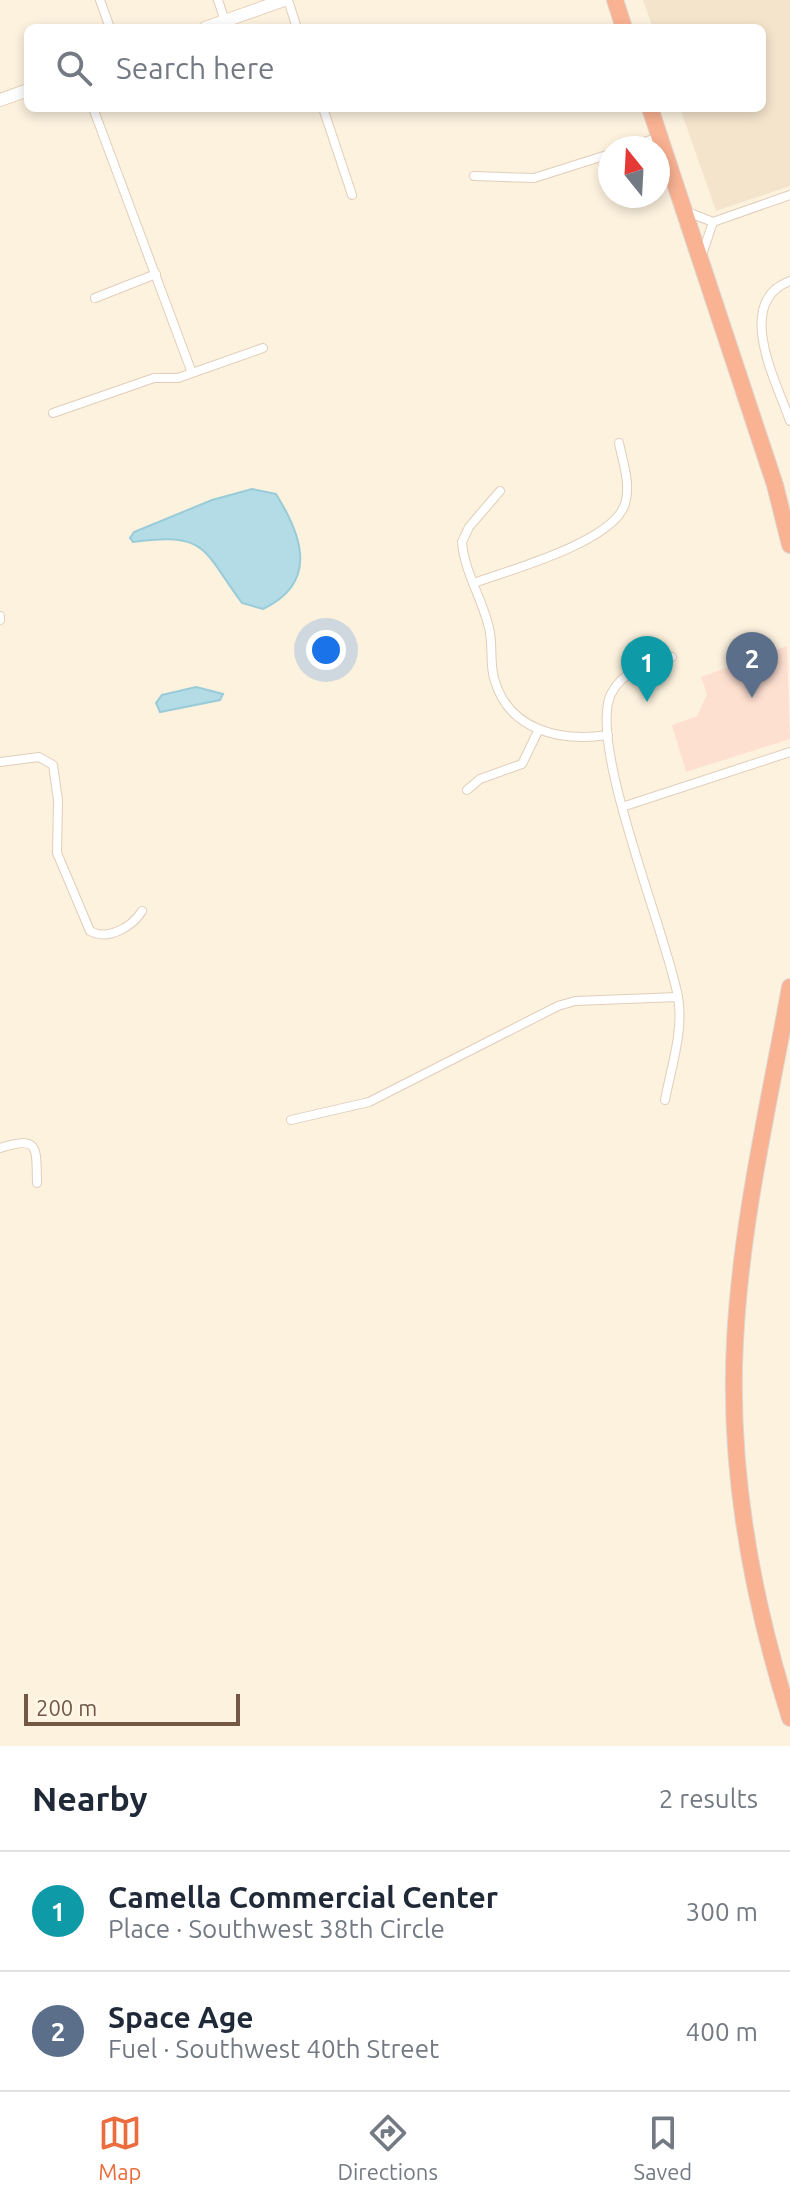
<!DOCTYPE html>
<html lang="en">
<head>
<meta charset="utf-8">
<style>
  :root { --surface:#fff; --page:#f2f2f3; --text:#1f2937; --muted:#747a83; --line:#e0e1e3; --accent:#eb6d3e }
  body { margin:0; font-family:Ubuntu,sans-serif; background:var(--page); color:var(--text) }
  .compass { position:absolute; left:598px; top:136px; width:72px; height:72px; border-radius:50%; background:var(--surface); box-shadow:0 4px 12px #0003; rotate:342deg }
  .scale { position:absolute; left:24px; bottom:20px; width:216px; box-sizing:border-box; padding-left:8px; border:4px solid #735846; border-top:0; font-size:22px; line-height:28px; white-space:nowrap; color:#735846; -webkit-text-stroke:6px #fff6e5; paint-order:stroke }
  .you { position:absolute; left:326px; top:650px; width:28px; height:28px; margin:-20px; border:6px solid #fff; border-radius:50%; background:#1a73e8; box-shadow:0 0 0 12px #1a73e833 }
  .badge { display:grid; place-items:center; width:52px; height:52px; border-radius:50%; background:var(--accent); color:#fff; font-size:26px; font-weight:700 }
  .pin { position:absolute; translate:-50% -66px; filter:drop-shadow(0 2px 4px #0008) }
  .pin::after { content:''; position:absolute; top:42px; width:28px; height:24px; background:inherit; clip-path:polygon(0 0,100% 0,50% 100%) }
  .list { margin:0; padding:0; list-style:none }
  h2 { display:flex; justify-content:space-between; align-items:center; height:104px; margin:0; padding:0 32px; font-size:34px }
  h2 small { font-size:26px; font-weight:400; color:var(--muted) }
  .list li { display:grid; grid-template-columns:52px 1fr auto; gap:24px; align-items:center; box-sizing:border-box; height:120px; padding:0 32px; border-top:2px solid var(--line) }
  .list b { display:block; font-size:30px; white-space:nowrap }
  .list p { margin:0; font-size:26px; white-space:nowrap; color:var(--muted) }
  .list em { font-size:26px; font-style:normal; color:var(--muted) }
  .icon { flex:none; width:44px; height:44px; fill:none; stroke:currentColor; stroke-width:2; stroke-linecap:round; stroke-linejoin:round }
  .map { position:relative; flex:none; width:790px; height:1746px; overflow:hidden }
  .search { position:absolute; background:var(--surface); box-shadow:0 4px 12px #0003; left:24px; right:24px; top:24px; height:88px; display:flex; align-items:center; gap:20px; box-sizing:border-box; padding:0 28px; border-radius:12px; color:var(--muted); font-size:30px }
  .sheet { height:344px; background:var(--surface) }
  nav { display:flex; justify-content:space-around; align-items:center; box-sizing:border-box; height:112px; border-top:2px solid var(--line); background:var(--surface); font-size:22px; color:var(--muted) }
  nav a { display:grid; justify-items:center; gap:4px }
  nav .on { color:var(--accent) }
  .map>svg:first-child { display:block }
  .residential { fill:#f4e4cc }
  .commercial { fill:#fee0d1 }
  .water { fill:#b3dce6; stroke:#99cbd8; stroke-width:2 }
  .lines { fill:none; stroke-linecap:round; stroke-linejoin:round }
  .street-casing { stroke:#e0ceba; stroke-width:10 }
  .secondary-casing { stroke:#e6cfb8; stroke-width:14 }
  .highway-casing { stroke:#ddd7d3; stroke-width:18 }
  .street { stroke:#fff; stroke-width:8 }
  .secondary { stroke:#fff; stroke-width:12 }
  .highway { stroke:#f9b292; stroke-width:16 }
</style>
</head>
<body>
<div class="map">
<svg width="790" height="1746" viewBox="0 0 790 1746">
  <rect width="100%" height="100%" fill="#fdf2de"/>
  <!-- residential -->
  <path class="residential" d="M643 0H790V186L716 211 680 108H762V28H653Z"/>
  <!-- commercial -->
  <path class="commercial" d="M787 646 790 739 686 772 672 725 697 716 707 694 701 677Z"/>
  <!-- water -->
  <path class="water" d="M252 489 276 494C303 537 318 583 263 609L242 603C202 549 208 532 133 542L130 538 134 532 212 500Z
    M196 687 223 694 220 700 160 712 156 703 162 695Z"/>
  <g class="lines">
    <!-- street casing -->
    <g class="street-casing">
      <path id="street" d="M100 0 110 28
        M218 0 225 21
        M288 0 297 28
        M93 108 192 373
        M323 108 352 195
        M627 148 659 137
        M474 176 534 178 610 154
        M685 211 713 222 790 195
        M702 255 713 222
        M790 281C733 302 777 383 790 421
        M95 298 156 274
        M53 413 154 378H178L263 348
        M500 491 469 527 462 542C464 570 481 597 488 624 494 642 489 660 494 678 508 731 561 742 608 735
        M474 583C510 570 613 542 625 504 631 484 623 463 619 443
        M0 616V620
        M0 762 39 757 53 765 58 800 57 853 90 931C108 941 132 927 142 911
        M467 790 480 779 522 764 538 731
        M622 807 790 752
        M665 1100C671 1068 684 1030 678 997 667 934 587 744 611 694 622 671 649 663 672 657
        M291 1120 369 1102 558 1006 575 1001 678 997
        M0 1148C40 1135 36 1148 37 1183"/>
    </g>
    <!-- secondary casing -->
    <g class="secondary-casing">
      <path id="secondary" d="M205 28 284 0
        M0 100 28 90"/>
    </g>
    <!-- highway casing -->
    <g class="highway-casing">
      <path id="highway" d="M615 0 624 28
        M650 108 775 485 790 545
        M790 987C769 1104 741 1222 735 1341 728 1470 751 1595 790 1718"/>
    </g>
    <!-- street -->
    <use href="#street" class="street"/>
    <!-- secondary -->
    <use href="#secondary" class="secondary"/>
    <!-- highway -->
    <use href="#highway" class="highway"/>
  </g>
</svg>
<svg class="compass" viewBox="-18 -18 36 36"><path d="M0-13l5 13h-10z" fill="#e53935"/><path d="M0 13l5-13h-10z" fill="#747a83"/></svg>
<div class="scale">200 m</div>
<div class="you"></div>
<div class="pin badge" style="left:647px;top:702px;background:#0f9aa8">1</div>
<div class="pin badge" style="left:752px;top:698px;background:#5c6f8a">2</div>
<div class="search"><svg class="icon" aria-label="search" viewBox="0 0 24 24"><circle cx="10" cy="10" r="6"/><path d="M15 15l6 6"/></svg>Search here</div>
</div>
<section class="sheet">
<h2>Nearby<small>2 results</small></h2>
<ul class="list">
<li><span class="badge" style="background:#0f9aa8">1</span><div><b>Camella Commercial Center</b><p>Place · Southwest 38th Circle</p></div><em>300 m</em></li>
<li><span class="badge" style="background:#5c6f8a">2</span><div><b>Space Age</b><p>Fuel · Southwest 40th Street</p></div><em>400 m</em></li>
</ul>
</section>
<nav>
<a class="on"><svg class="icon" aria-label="map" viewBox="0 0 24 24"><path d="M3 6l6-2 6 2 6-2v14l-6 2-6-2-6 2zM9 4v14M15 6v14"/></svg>Map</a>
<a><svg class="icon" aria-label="directions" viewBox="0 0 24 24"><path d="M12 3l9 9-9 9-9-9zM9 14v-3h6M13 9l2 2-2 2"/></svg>Directions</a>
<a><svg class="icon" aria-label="saved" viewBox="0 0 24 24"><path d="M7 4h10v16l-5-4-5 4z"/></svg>Saved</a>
</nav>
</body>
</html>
